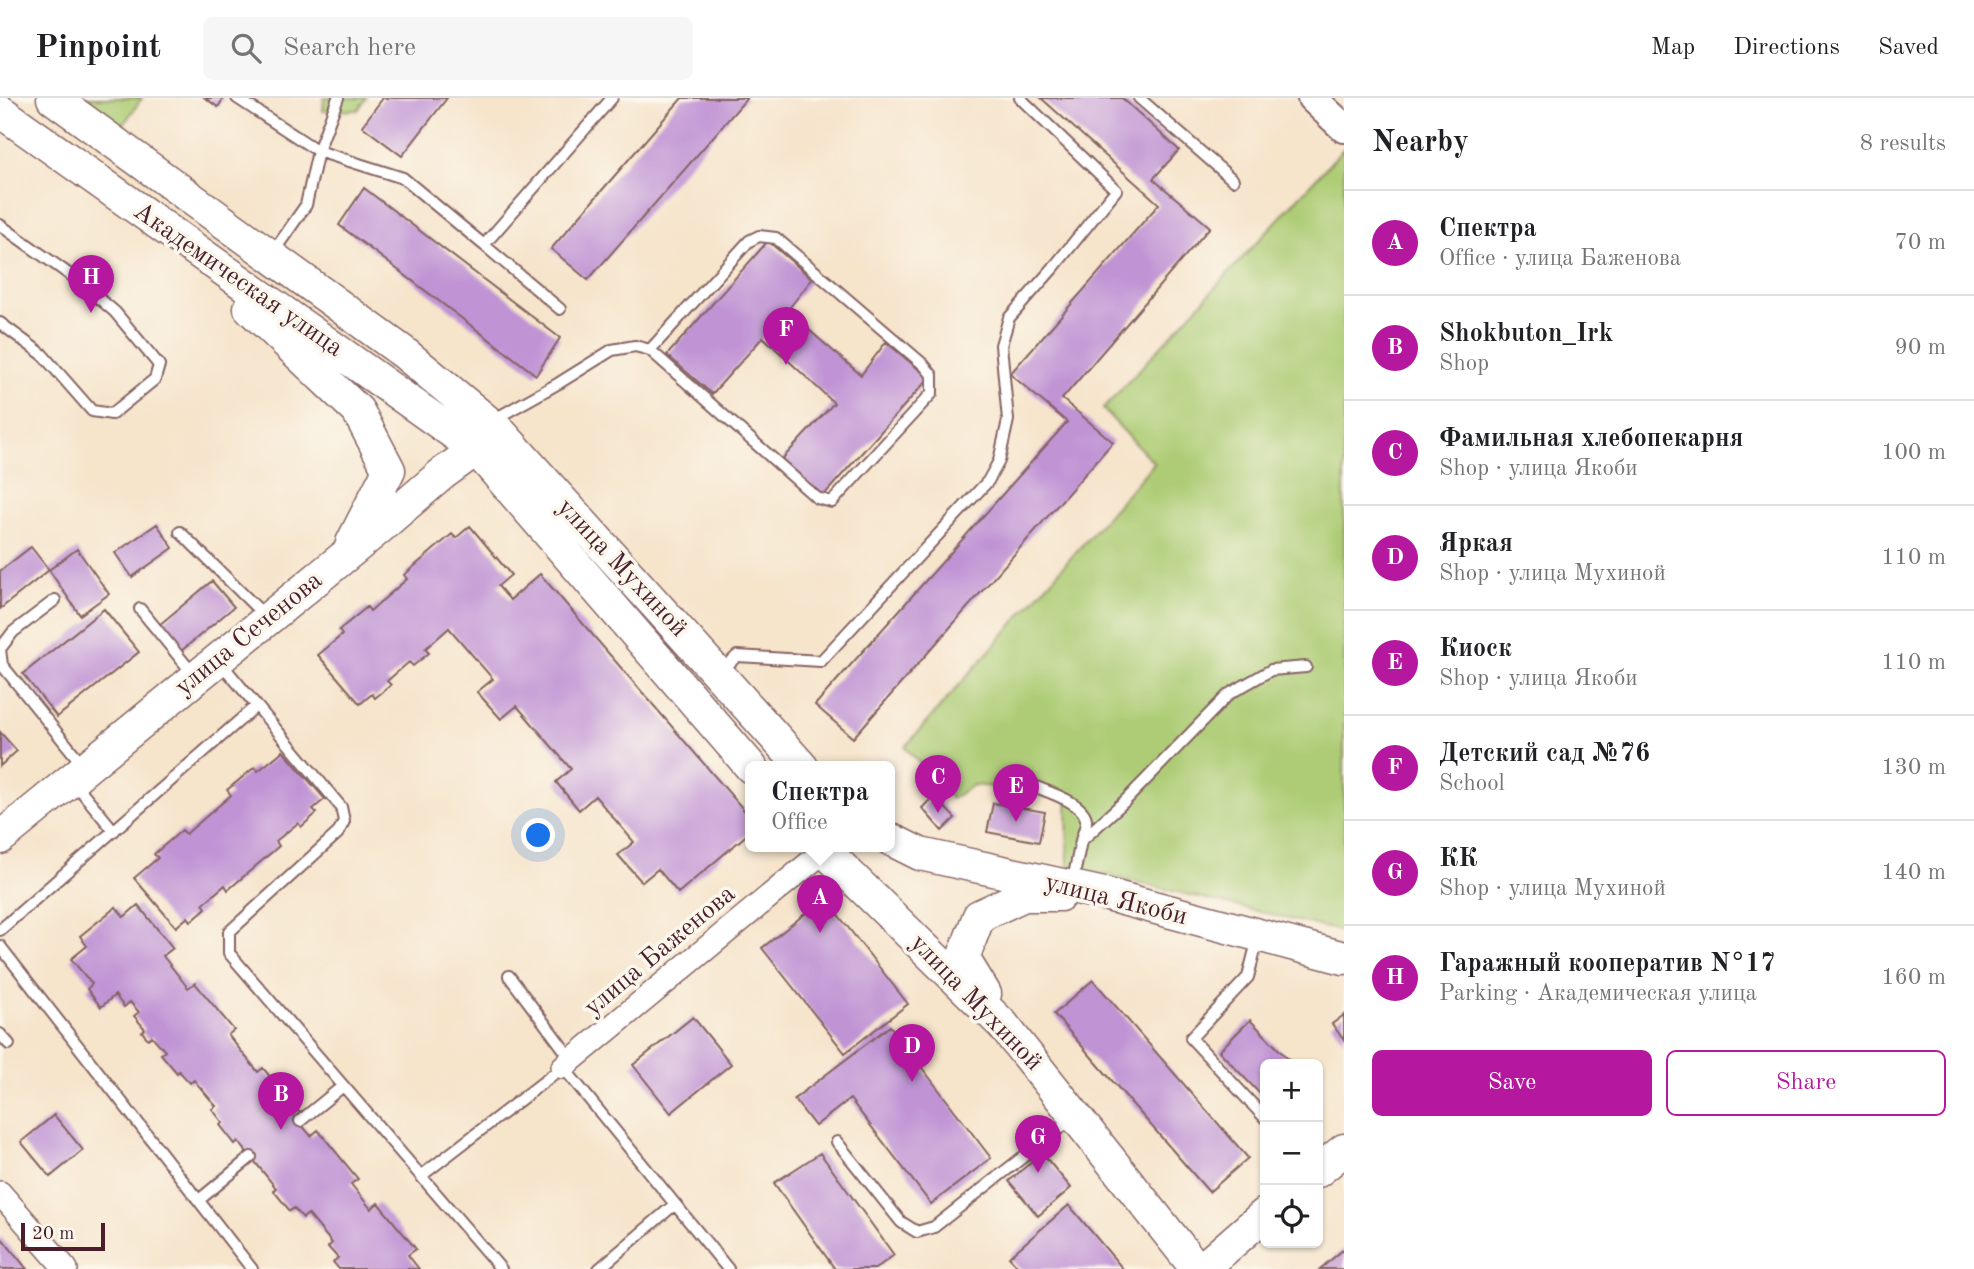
<!DOCTYPE html>
<html lang="en">
<head>
<meta charset="utf-8">
<style>
  :root { --surface:#fff; --page:#f6f6f6; --text:#202124; --muted:#757577; --line:#e0e0e0; --accent:#b5179e }
  body { margin:0; font-family:"Old Standard TT",serif; background:var(--page); color:var(--text) }
  .controls { position:absolute; right:21px; bottom:21px; display:grid; overflow:hidden; border-radius:10px; box-shadow:0 2px 5px #0004 }
  .controls button { width:63px; height:63px; display:grid; place-items:center; padding:0; border:0; border-bottom:2px solid var(--line); background:var(--surface); color:var(--text); font:35px sans-serif }
  .scale { position:absolute; left:21px; bottom:18px; width:84px; box-sizing:border-box; padding-left:7px; border:4px solid #4a1f2b; border-top:0; font-size:19px; line-height:24px; white-space:nowrap; color:#4a1f2b; -webkit-text-stroke:5px #fbf7ec; paint-order:stroke }
  .you { position:absolute; left:539px; top:738px; width:24px; height:24px; margin:-18px; border:5px solid #fff; border-radius:50%; background:#1a73e8; box-shadow:0 0 0 10px #1a73e833 }
  .badge { display:grid; place-items:center; width:46px; height:46px; border-radius:50%; background:var(--accent); color:#fff; font-size:23px; font-weight:700 }
  .pin { position:absolute; translate:-50% -58px; filter:drop-shadow(0 2px 4px #0008) }
  .pin::after { content:''; position:absolute; top:37px; width:24px; height:21px; background:inherit; clip-path:polygon(0 0,100% 0,50% 100%) }
  .popup { position:absolute; left:745px; top:663px; width:150px; height:91px; box-sizing:border-box; display:grid; place-content:center; border-radius:10px; background:var(--surface); filter:drop-shadow(0 2px 5px #0005); font-size:23px; white-space:nowrap; color:var(--muted) }
  .popup b { font-size:26px; color:var(--text) }
  .popup::after { content:''; position:absolute; left:50%; top:100%; margin-left:-14px; border:14px solid transparent; border-top-color:var(--surface) }
  .list { margin:0; padding:0; list-style:none }
  h2 { display:flex; justify-content:space-between; align-items:center; height:91px; margin:0; padding:0 28px; font-size:30px }
  h2 small { font-size:23px; font-weight:400; color:var(--muted) }
  .list li { display:grid; grid-template-columns:46px 1fr auto; gap:21px; align-items:center; box-sizing:border-box; height:105px; padding:0 28px; border-top:2px solid var(--line) }
  .list b { display:block; font-size:26px; white-space:nowrap }
  .list p { margin:0; font-size:23px; white-space:nowrap; color:var(--muted) }
  .list em { font-size:23px; font-style:normal; color:var(--muted) }
  .actions { display:flex; gap:14px; padding:21px 28px }
  .actions a { flex:1; padding:16px 0; border:2px solid var(--accent); border-radius:10px; text-align:center; font-size:24px; color:var(--accent) }
  .actions .main { background:var(--accent); color:#fff }
  .icon { flex:none; width:38px; height:38px; fill:none; stroke:currentColor; stroke-width:2; stroke-linecap:round; stroke-linejoin:round }
  .map { position:relative; flex:none; width:1344px; height:1171px; overflow:hidden }
  header { display:flex; align-items:center; gap:42px; box-sizing:border-box; height:98px; padding:0 35px; background:var(--surface); border-bottom:2px solid var(--line) }
  header strong { font-size:33px }
  nav { display:flex; gap:38px; margin-inline-start:auto; font-size:24px }
  .search { width:490px; height:63px; background:var(--page); display:flex; align-items:center; gap:18px; box-sizing:border-box; padding:0 24px; border-radius:10px; color:var(--muted); font-size:26px }
  main { display:flex }
  aside { flex:1; background:var(--surface) }
  .map>svg:first-child { display:block }
  .green { fill:#adcc74; stroke:#7c7650; stroke-width:2 }
  .building { fill:#bf93d4 }
  .lines { fill:none; stroke-linecap:round; stroke-linejoin:round }
  .service-casing { stroke:#866463; stroke-width:14 }
  .minor-casing { stroke:#866463; stroke-width:26 }
  .tertiary-casing { stroke:#866463; stroke-width:32 }
  .secondary-casing { stroke:#866463; stroke-width:35 }
  .service { stroke:#fff; stroke-width:10 }
  .minor { stroke:#fff; stroke-width:23 }
  .tertiary { stroke:#fff; stroke-width:28 }
  .secondary { stroke:#fff; stroke-width:32 }
  .labels { text-anchor:middle; dominant-baseline:central; stroke-width:7; stroke-linejoin:round; paint-order:stroke }
  .street-label { font-size:26px; fill:#4a1f2b; stroke:#fbf7ec }
</style>
</head>
<body>
<header>
<strong>Pinpoint</strong>
<div class="search"><svg class="icon" aria-label="search" viewBox="0 0 24 24"><circle cx="10" cy="10" r="6"/><path d="M15 15l6 6"/></svg>Search here</div>
<nav><a>Map</a><a>Directions</a><a>Saved</a></nav>
</header>
<main>
<div class="map">
<svg width="1344" height="1171" viewBox="0 0 1344 1171">
  <rect width="100%" height="100%" fill="#fbf7ec"/>
  <filter id="ink" filterUnits="userSpaceOnUse"><feTurbulence type="fractalNoise" baseFrequency=".0143" numOctaves="2"/><feDisplacementMap in="SourceGraphic" scale="14" xChannelSelector="R" yChannelSelector="G"/><feConvolveMatrix kernelMatrix="1 2 1 2 8 2 1 2 1" color-interpolation-filters="sRGB"/></filter>
  <filter id="wash" filterUnits="userSpaceOnUse"><feTurbulence type="fractalNoise" baseFrequency=".00686" numOctaves="4" result="noise"/><feDisplacementMap in="SourceGraphic" scale="28" xChannelSelector="R" yChannelSelector="G"/><feGaussianBlur stdDeviation="1.57" result="paint"/><feColorMatrix in="noise" values="0 0 0 0 0 0 0 0 0 0 0 0 0 0 0 0 0 1.4 0 .05"/><feComposite in="paint" operator="in"/></filter>
  <g filter="url(#wash)">
    <rect width="100%" height="100%" fill="#f6e4cb"/>
    <!-- green -->
    <path class="green" d="M75 0H142L120 31Z
      M324 0H366L358 12 323 13Z
      M1344 50V834L1068 768 1067 696 973 687 951 701 905 649 1154 365 1103 311Z"/>
    <g id="blocks">
      <!-- building -->
      <path class="building" d="M205 0H224L218 9Z
        M383 0H447L402 58 362 28Z
        M682 0H747L588 182 551 151Z
        M1041 0H1122L1179 52 1153 81 1210 129 1062 301 1113 344 853 640 815 607 1067 324 1010 276 1159 106Z
        M364 90 560 240 536 277 339 127Z
        M768 143 812 181 787 213 861 277 886 244 929 280 823 398 782 361 834 305 763 239 712 296 667 257Z
        M157 426 173 450 132 479 115 455Z
        M470 428 511 477 498 488 510 502 540 476 750 719V734L678 795 658 771 642 784 618 757 634 744 595 698 579 712 556 684 571 671 517 608 501 621 477 594 493 581 449 530 425 551 429 555 413 568 409 564 387 583 391 587 375 600 372 596 360 606 318 557 342 537 339 532 367 509 370 513 407 481 404 477 452 436 456 440Z
        M31 449 49 472 0 511V473Z
        M77 451 109 496 80 517 49 472Z
        M212 483 234 509 181 553 159 527Z
        M104 511 139 554 57 619 23 576Z
        M0 634 17 653 0 668Z
        M283 653 325 701 313 711 317 715 301 729 298 725 276 743 279 748 228 792 225 787 203 806 206 810 191 823 188 819 176 829 134 780 158 760 154 756 182 732 186 736 231 697 227 692 255 669 258 673Z
        M934 698 955 720 942 733 922 710Z
        M993 705 1045 714 1039 744 987 734Z
        M825 800 908 906 845 955 762 850Z
        M138 807 173 850 163 858 188 890 195 885 234 932 228 937 258 974 263 970 300 1015 295 1019 311 1038 318 1032 358 1081 351 1086 371 1111 378 1105 416 1151 408 1157 419 1171H339L333 1164 338 1160 328 1149 332 1145 308 1116 303 1120 294 1110 290 1113 273 1092 276 1090 251 1059 238 1043 235 1046 220 1027 223 1025 212 1011 216 1008 194 982 190 985 179 973 177 975 161 956 165 953 152 938 148 941 142 934 145 931 134 918 139 914 130 904 124 909 115 897 101 909 87 891 92 886 71 861 87 848 80 838 116 809 124 819Z
        M1093 882 1248 1060 1209 1094 1054 916Z
        M1344 917V942L1332 926Z
        M693 919 731 966 671 1015 633 967Z
        M1250 922 1293 966H1265V1001L1219 953Z
        M890 928 991 1060 931 1106 850 1001 815 1028 794 1001Z
        M54 1017 83 1052 50 1079 21 1044Z
        M820 1055 894 1157 875 1171H835L774 1085Z
        M1042 1055 1071 1090 1038 1118 1009 1083Z
        M1069 1107 1123 1171H1020L1009 1159Z
        M0 1138 27 1171H0Z
        M1344 1151V1171H1320Z"/>
    </g>
  </g>
  <g filter="url(#ink)">
    <use href="#blocks" fill-opacity="0" stroke="#866463" stroke-width="2"/>
    <g class="lines">
      <!-- service casing -->
      <g class="service-casing">
        <path id="service" d="M237 0 318 53 338 0
          M1139 0 1233 82
          M0 127 80 184 115 214 159 267 155 281 112 316 92 313 42 256 0 225
          M484 147 560 211
          M272 156 306 107 318 53 403 80 484 147 612 0
          M491 323 559 285 612 252 635 248 650 252 749 143 759 138 776 140 924 267 932 277V295L832 404 817 400 650 252
          M180 434 266 519
          M55 502 13 534 0 551 2 567 83 667
          M140 511 194 577
          M220 564 341 709 344 723 338 735 229 834V855L501 1171
          M721 573 737 558 821 563 988 383 999 363 1008 322 1001 247 1009 220 1054 169 1116 92 1020 0
          M73 683 114 733
          M1031 687C1045 693 1083 704 1086 721 1087 728 1082 737 1081 743
          M1072 787 1081 743 1127 701 1229 596 1271 572 1306 569
          M0 832 256 608
          M1258 840 1248 879 1191 940 1265 1020
          M0 848 252 1171
          M509 878 572 962
          M0 936 9 946
          M300 1023 343 988
          M837 1044 901 1124 917 1134 934 1129 1074 1019
          M421 1078 563 969 728 1171
          M199 1102 251 1059
          M599 1171 675 1106"/>
      </g>
      <!-- minor casing -->
      <g class="minor-casing">
        <path id="minor" d="M563 969 824 753
          M0 1095 66 1171"/>
      </g>
      <!-- tertiary casing -->
      <g class="tertiary-casing">
        <path id="tertiary" d="M1312 0 1344 30"/>
      </g>
      <!-- secondary casing -->
      <g class="secondary-casing">
        <path id="secondary" d="M53 0 403 254 500 334 802 669
          M0 13 476 351 751 669
          M250 210 358 313 389 372 352 445
          M0 740 378 431 442 376 493 339
          M890 741 920 756 1104 796 1344 860
          M821 749 1003 927 1197 1171
          M985 896 963 860 979 818 1024 797H1060
          M1318 1073 1344 1052
          M1202 1171 1265 1116"/>
      </g>
      <!-- service -->
      <use href="#service" class="service"/>
      <!-- minor -->
      <use href="#minor" class="minor"/>
      <!-- tertiary -->
      <use href="#tertiary" class="tertiary"/>
      <!-- secondary -->
      <use href="#secondary" class="secondary"/>
    </g>
  </g>
  <g class="labels">
    <!-- street labels -->
    <g class="street-label">
      <text transform="translate(238 182) rotate(35)">Академическая улица</text>
      <text transform="translate(622 470) rotate(47)">улица Мухиной</text>
      <text transform="translate(249 536) rotate(-39)">улица Сеченова</text>
      <text transform="translate(1116 802) rotate(14)">улица Якоби</text>
      <text transform="translate(660 853) rotate(-40)">улица Баженова</text>
      <text transform="translate(976 905) rotate(46)">улица Мухиной</text>
    </g>
  </g>
</svg>
<div class="controls">
<button>+</button>
<button>−</button>
<button><svg class="icon" aria-label="locate" viewBox="0 0 24 24"><circle cx="12" cy="12" r="6"/><path d="M12 2v4M12 18v4M2 12h4M18 12h4"/></svg></button>
</div>
<div class="scale">20 m</div>
<div class="you"></div>
<div class="pin badge" style="left:820px;top:835px">A</div>
<div class="popup"><b>Спектра</b>Office</div>
<div class="pin badge" style="left:281px;top:1032px">B</div>
<div class="pin badge" style="left:938px;top:715px">C</div>
<div class="pin badge" style="left:912px;top:984px">D</div>
<div class="pin badge" style="left:1016px;top:724px">E</div>
<div class="pin badge" style="left:786px;top:267px">F</div>
<div class="pin badge" style="left:1038px;top:1075px">G</div>
<div class="pin badge" style="left:91px;top:215px">H</div>
</div>
<aside>
<h2>Nearby<small>8 results</small></h2>
<ul class="list">
<li><span class="badge">A</span><div><b>Спектра</b><p>Office · улица Баженова</p></div><em>70 m</em></li>
<li><span class="badge">B</span><div><b>Shokbuton_Irk</b><p>Shop</p></div><em>90 m</em></li>
<li><span class="badge">C</span><div><b>Фамильная хлебопекарня</b><p>Shop · улица Якоби</p></div><em>100 m</em></li>
<li><span class="badge">D</span><div><b>Яркая</b><p>Shop · улица Мухиной</p></div><em>110 m</em></li>
<li><span class="badge">E</span><div><b>Киоск</b><p>Shop · улица Якоби</p></div><em>110 m</em></li>
<li><span class="badge">F</span><div><b>Детский сад №76</b><p>School</p></div><em>130 m</em></li>
<li><span class="badge">G</span><div><b>КК</b><p>Shop · улица Мухиной</p></div><em>140 m</em></li>
<li><span class="badge">H</span><div><b>Гаражный кооператив N°17</b><p>Parking · Академическая улица</p></div><em>160 m</em></li>
</ul>
<div class="actions"><a class="main">Save</a><a>Share</a></div>
</aside>
</main>
</body>
</html>
